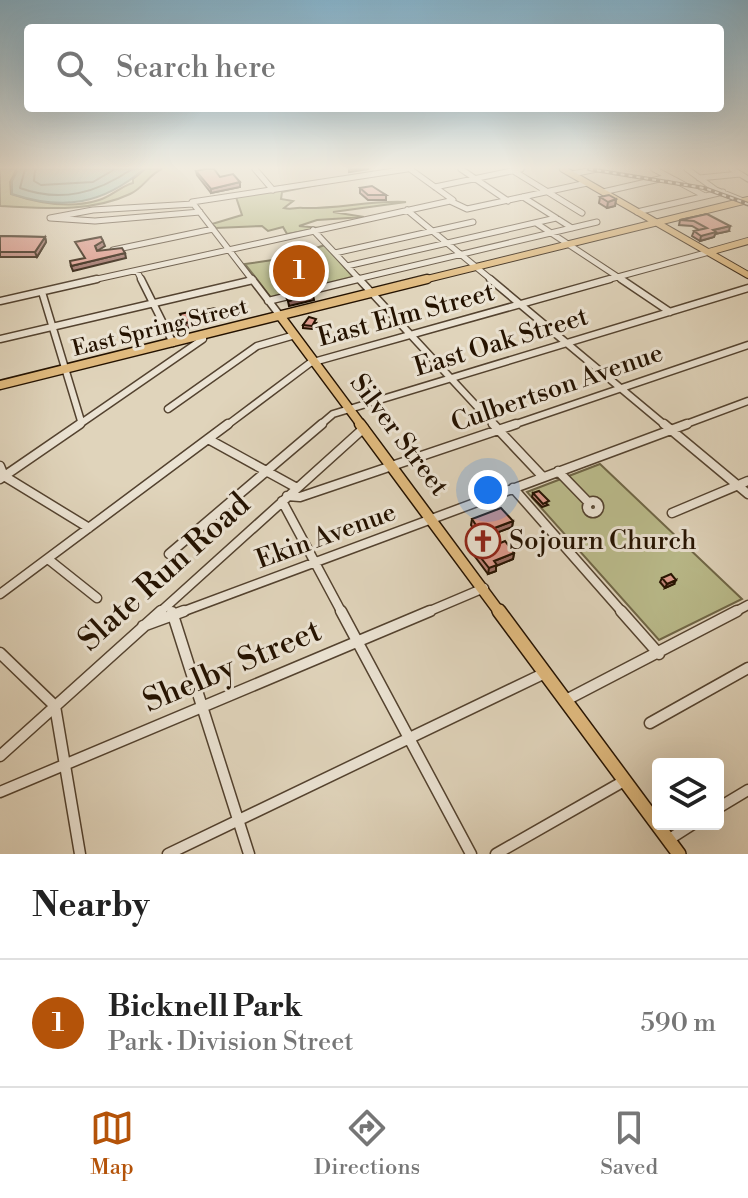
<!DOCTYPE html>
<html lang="en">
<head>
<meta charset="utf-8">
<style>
  :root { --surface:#fff; --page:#f6f6f6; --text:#222; --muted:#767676; --line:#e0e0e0; --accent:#b45309 }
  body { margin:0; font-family:"Libre Bodoni",serif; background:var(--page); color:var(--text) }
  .controls { position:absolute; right:24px; bottom:24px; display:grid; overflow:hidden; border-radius:8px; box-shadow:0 8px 32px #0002 }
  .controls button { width:72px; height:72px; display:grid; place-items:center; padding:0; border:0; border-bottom:2px solid var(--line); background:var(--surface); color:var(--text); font:40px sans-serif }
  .you { position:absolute; left:488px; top:490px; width:28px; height:28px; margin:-20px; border:6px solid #fff; border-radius:50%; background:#1a73e8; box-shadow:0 0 0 12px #1a73e833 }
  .badge { display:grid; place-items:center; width:52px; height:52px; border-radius:50%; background:var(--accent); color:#fff; font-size:26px; font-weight:700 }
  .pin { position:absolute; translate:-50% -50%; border:4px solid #fff; box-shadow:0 2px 8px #0006 }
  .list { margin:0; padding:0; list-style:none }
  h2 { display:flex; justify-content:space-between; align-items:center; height:104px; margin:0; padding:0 32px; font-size:34px }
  h2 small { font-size:26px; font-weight:400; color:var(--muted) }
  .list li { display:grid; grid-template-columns:52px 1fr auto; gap:24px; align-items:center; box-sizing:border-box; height:128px; padding:0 32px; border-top:2px solid var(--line) }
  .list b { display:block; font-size:30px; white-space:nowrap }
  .list p { margin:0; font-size:26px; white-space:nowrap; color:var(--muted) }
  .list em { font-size:26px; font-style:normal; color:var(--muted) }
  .icon { flex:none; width:44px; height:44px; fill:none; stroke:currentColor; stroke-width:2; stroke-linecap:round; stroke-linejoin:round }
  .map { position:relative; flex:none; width:748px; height:854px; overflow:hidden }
  .search { position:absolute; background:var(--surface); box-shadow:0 8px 32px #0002; left:24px; right:24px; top:24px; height:88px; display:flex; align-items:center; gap:20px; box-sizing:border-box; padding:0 28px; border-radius:8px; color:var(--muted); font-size:30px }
  .sheet { height:232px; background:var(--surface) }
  nav { display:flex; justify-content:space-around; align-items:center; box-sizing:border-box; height:112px; border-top:2px solid var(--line); background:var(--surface); font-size:22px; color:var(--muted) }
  nav a { display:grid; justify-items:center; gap:4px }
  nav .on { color:var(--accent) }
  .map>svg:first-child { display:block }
  .green { fill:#babb8b; stroke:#6f6646; stroke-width:2 }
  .water { fill:#94b9ab; stroke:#677667; stroke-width:2 }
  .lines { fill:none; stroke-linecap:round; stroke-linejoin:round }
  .shore { stroke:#5c6656; stroke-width:2 }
  .minor-far3-casing { stroke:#53422f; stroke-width:7 }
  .minor-far2-casing { stroke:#53422f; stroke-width:9 }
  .minor-far1-casing { stroke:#53422f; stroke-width:11 }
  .minor-casing { stroke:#53422f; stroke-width:13 }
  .major-far3-casing { stroke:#241200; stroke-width:8 }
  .major-far2-casing { stroke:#241200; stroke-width:11 }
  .major-far1-casing { stroke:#241200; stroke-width:13 }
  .major-casing { stroke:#241200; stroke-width:16 }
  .minor-far3 { stroke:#ebe3d3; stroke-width:5 }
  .minor-far2 { stroke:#ebe3d3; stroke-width:6 }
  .minor-far1 { stroke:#ebe3d3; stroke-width:8 }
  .minor { stroke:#ebe3d3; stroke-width:10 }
  .major-far3 { stroke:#e0ba7e; stroke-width:6 }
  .major-far2 { stroke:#e0ba7e; stroke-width:8 }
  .major-far1 { stroke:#e0ba7e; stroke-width:10 }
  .major { stroke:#e0ba7e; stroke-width:13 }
  .rail-casing { stroke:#241200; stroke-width:4 }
  .rail { stroke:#ebe3d3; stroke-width:2; stroke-dasharray:4; stroke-linecap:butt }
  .wall { fill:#be8479; stroke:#241200; stroke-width:2 }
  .shaded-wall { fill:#9b6c63; stroke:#241200; stroke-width:2 }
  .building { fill:#dd9a8d; stroke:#241200; stroke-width:2 }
  .labels { text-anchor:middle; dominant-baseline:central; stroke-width:6; stroke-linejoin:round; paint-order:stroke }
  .far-street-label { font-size:22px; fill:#241200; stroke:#ebe3d3 }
  .street-label { font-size:26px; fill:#241200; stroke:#ebe3d3 }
  .poi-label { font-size:26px; fill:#241200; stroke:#ebe3d3; text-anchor:start }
  .near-street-label { font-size:32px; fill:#241200; stroke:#ebe3d3 }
</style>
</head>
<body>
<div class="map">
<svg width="748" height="854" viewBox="0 0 748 854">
  <rect width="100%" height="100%" fill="#e0d4bb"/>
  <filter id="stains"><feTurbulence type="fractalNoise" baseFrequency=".0025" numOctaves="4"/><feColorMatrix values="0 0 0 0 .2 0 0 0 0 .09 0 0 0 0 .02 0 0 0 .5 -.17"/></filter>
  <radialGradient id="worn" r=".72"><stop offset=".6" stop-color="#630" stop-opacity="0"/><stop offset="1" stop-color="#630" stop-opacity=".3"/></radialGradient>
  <!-- green -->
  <path class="green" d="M0 169H17L10 182 11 194C38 203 71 209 99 200 112 196 121 186 133 183V179L145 169H162C148 175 145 187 130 194 90 213 43 208 0 206Z
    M321 184 282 192 281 199 293 201 284 208C292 210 296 207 303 208 338 209 371 200 406 202L333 212 364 217 317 220 299 226 320 228 287 234 283 227 268 231 262 226 216 228 212 224 242 215 236 197Z
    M325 245 355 279 272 299 245 264 286 258Z
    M600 464 742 599 659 640 527 492Z"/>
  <!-- water -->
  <path class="water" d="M18 169H144C103 204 64 211 12 194V181Z"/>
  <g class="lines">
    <!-- shore -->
    <path class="shore" d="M25 169 20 188C61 203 97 193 132 169
      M35 169 34 181 41 185 93 182 115 169"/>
    <!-- minor-far3 casing -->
    <g class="minor-far3-casing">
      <path id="minor-far3" d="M255 169 273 190
        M410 169 453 200
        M461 169 508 201
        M654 169 705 196
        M687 169 716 190 748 203
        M732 169 748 179
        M512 170 582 213
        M572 174 597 169
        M699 178 740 174
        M435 187 521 169
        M603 192 668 177
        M523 197 572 228
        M193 204 93 210 50 218 95 221 200 212
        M407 210 493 281
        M637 212 723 192
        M536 223 624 281
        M313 230 361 281
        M113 250 213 229
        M335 253 473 222
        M347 266 556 218
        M137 271 142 281
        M88 281 450 201 467 209 587 183
        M247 281 253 280
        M253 281 192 202 407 169
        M349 281 597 222
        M603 281 709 252"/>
    </g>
    <!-- minor-far2 casing -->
    <g class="minor-far2-casing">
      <path id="minor-far2" d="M141 279 173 343
        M252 279 281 317
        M359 279 495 426
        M490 279 666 426
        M621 279 670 312
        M42 292 81 421
        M0 301 97 279
        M268 301 358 279
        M0 339 253 280
        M168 409 257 346 295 335
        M77 426 203 339 201 336
        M226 426 310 363 610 279
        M319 426 333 414 748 288
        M510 426 748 345
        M681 426 748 401"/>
    </g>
    <!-- minor-far1 casing -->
    <g class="minor-far1-casing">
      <path id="minor-far1" d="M493 424 543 477
        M664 424 748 494
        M208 439 297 488
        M0 466 4 476 89 528
        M558 471 589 503
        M0 479 80 424
        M513 488 623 613
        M287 496 300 497 516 424
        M282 501 342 613
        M587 507a6 6 0 1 1 12 0a6 6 0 1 1-12 0Z
        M672 513 748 481
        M169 554 322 424
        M48 559 97 598
        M0 594 228 424
        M159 613 364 428
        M179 613 687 424
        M425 613 484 588
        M733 613 748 605"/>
    </g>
    <!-- minor casing -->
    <g class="minor-casing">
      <path id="minor" d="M341 611 471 854
        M621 611 659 654
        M172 612 249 854
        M143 626 184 611
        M0 653 55 706 80 854
        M566 700 737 611
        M650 723 748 668
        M0 756 161 611
        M0 792 430 611
        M718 808 748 790
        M668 840 693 824
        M168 854 545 673
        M496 854 624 781"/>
    </g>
    <!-- major-far3 casing -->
    <g class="major-far3-casing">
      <path id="major-far3" d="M563 169 748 275
        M709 252 748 241
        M419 281 748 200"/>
    </g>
    <!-- major-far2 casing -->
    <g class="major-far2-casing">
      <path id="major-far2" d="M281 317 362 426
        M0 385 427 279"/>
    </g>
    <!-- major-far1 casing -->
    <g class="major-far1-casing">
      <path id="major-far1" d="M360 424 500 613"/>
    </g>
    <!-- major casing -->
    <g class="major-casing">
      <path id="major" d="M499 611 679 854"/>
    </g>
    <!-- minor-far3 -->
    <use href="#minor-far3" class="minor-far3"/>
    <!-- minor-far2 -->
    <use href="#minor-far2" class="minor-far2"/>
    <!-- minor-far1 -->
    <use href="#minor-far1" class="minor-far1"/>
    <!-- minor -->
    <use href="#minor" class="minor"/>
    <!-- major-far3 -->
    <use href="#major-far3" class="major-far3"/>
    <!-- major-far2 -->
    <use href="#major-far2" class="major-far2"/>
    <!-- major-far1 -->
    <use href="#major-far1" class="major-far1"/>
    <!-- major -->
    <use href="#major" class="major"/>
    <!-- rail casing -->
    <g class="rail-casing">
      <path id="rail" d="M589 169 704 188 748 204"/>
    </g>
    <!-- rail -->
    <use href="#rail" class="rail"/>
  </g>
  <!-- wall -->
  <path class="wall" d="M196 171 240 182V187L211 193 197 175Z
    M360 188 386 195V200H368L360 193Z
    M600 197 616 199 615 206 607 208 599 203Z
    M707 214 729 231 715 234 714 237 700 241 692 236 694 231 699 230 692 226 679 225 680 220Z
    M0 236 45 237 46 242 37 257H0Z
    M316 323 312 329 303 328V325Z
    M533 493 548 505 542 507 532 497Z
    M472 519 513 521 512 527 480 539 471 525Z
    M470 544H498L514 553 513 559 496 566V571L488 574 470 550Z
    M662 578 674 584 665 588 660 582Z"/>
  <!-- shaded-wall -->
  <path class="shaded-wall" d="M349 169H369L349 172Z
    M240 182V187L211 193V189Z
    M616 199 615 206 607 208 608 202Z
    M730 226 729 231 715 234 714 237 700 241 701 236 713 230Z
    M45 237 46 242 37 257 35 252Z
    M103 241 105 246 97 251 95 246Z
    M125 253 126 258 73 271 71 266Z
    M313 295 314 300 289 306 288 301Z
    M218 312V316L209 318 208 315Z
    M199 319 200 325 186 328 185 323Z
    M513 521 512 527 480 539 481 533Z
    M514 553 513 559 496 566V571L488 574 489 568 494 561Z
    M676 580 674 584 665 588 667 584Z"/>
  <!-- building -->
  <path class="building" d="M205 169H214L220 177 233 174 240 182 211 189 196 171Z
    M372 186 386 195H368L360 188Z
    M609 195 616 199 608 202 600 197Z
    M707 214 730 226 713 230 716 232 701 236 694 231 707 228 694 221 680 220Z
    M0 236 45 237 35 252H0Z
    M101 237 103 241 95 246 97 251 122 248 125 253 71 266 70 261 85 258 75 242Z
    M311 291 313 295 288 301 286 297Z
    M215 308 218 312 208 315 205 310Z
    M193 311 199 319 185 323 180 314Z
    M309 317 316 319 312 326 303 325Z
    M539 491 549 501 543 504 533 493Z
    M501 508 513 521 481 533 472 519Z
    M488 537 498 544 505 541 514 553 494 561 497 565 489 568 470 544Z
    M671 574 676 580 667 584 662 578Z"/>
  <!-- sky -->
  <linearGradient id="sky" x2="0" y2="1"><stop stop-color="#86b6d0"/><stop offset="0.58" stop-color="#f1ece0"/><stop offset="1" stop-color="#f1ece0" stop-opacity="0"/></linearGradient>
  <rect width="748" height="289" fill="url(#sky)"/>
  <!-- icons -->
  <defs>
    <g id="church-ring" transform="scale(1.8)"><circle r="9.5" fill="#ebe3d3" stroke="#8f2418" stroke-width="1.5"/><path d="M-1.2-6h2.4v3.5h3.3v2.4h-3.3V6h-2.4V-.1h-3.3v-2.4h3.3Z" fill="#8f2418"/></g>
  </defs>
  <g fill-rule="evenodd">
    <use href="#church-ring" x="483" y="541"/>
  </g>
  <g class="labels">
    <!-- far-street labels -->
    <g class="far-street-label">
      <text transform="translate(160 328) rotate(-14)">East Spring Street</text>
    </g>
    <!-- street labels -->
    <g class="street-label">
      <text transform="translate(406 315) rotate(-15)">East Elm Street</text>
      <text transform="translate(501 342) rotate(-17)">East Oak Street</text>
      <text transform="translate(557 388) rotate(-19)">Culbertson Avenue</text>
      <text transform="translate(399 435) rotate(53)">Silver Street</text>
      <text transform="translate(326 536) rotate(-20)">Ekin Avenue</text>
    </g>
    <!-- poi labels -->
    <g class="poi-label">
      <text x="509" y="541">Sojourn Church</text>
    </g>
    <!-- near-street labels -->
    <g class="near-street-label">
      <text transform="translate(164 572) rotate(-42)">Slate Run Road</text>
      <text transform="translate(232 666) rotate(-23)">Shelby Street</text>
    </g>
  </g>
  <rect width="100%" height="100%" filter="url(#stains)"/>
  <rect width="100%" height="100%" fill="url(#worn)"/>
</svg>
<div class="controls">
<button><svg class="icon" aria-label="layers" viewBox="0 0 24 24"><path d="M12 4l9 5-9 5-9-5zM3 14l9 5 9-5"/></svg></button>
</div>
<div class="you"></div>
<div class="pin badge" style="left:299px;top:271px">1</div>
<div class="search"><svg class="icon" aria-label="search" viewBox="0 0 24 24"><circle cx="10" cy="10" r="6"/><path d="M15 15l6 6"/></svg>Search here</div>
</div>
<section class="sheet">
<h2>Nearby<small></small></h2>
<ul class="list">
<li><span class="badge">1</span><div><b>Bicknell Park</b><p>Park · Division Street</p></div><em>590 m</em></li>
</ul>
</section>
<nav>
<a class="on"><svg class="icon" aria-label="map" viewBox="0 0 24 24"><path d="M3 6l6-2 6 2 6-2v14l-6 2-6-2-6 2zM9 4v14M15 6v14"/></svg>Map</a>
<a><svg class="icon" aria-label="directions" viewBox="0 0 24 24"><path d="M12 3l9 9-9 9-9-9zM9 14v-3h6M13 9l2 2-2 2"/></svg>Directions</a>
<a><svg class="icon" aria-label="saved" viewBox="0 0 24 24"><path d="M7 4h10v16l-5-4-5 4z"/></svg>Saved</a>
</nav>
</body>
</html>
